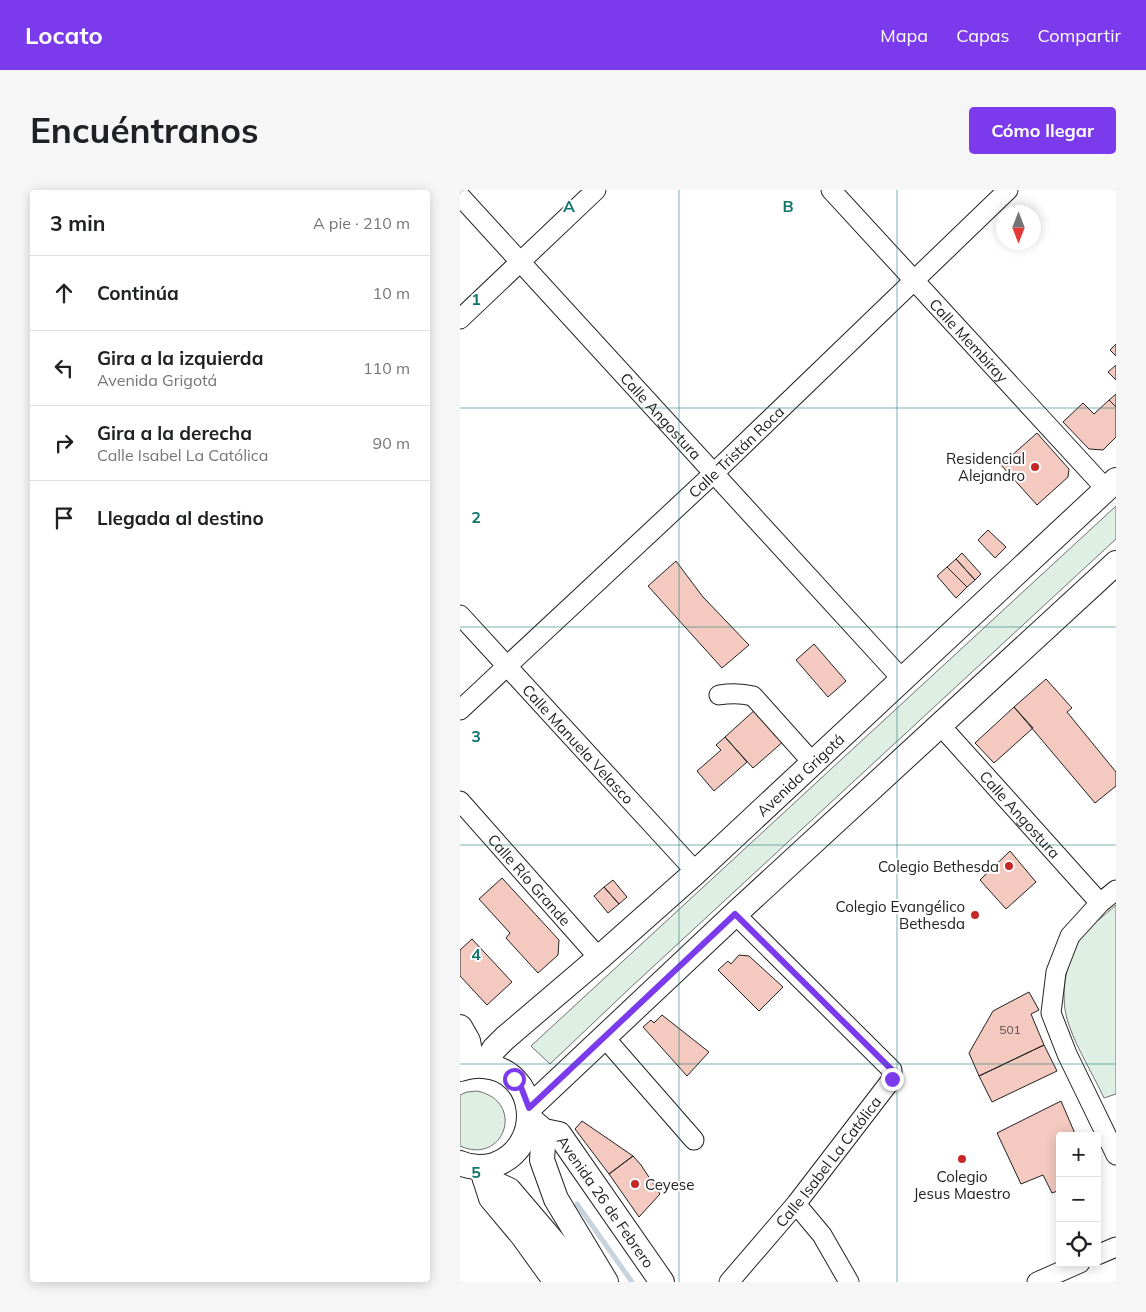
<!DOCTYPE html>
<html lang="es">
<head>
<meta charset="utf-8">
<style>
  :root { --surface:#fff; --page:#f6f6f6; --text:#202124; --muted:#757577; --line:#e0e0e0; --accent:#7c3aed }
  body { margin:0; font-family:Mulish,sans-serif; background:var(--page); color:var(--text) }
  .controls { position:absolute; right:15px; bottom:15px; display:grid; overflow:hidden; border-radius:5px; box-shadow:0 2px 12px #0003 }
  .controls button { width:45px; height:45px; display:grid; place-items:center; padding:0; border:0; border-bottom:1px solid var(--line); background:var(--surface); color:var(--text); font:25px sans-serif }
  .compass { position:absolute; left:536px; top:15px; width:45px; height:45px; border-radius:50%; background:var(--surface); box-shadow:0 2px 12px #0003; rotate:180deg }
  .stop { position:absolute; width:15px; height:15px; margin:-11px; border:4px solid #7c3aed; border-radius:50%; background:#fff }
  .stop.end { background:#7c3aed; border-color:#fff; box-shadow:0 1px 5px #0008 }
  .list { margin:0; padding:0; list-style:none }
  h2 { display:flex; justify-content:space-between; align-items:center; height:65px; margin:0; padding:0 20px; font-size:21px }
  h2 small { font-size:16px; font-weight:400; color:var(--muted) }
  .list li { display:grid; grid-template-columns:32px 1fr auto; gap:15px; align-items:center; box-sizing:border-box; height:75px; padding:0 20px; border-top:1px solid var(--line) }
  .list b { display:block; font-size:19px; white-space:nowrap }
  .list p { margin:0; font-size:16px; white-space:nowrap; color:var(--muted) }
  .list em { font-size:16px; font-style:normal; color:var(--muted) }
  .icon { flex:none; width:28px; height:28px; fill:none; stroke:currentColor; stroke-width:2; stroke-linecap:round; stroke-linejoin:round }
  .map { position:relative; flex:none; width:656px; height:1092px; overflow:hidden; border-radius:5px }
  header { display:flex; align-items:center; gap:30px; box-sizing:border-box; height:70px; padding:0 25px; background:var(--accent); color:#fff }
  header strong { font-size:24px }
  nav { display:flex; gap:28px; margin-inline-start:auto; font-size:18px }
  .intro { display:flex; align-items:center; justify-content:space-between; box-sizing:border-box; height:120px; padding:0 30px }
  h1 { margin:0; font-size:35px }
  .button { padding:12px 22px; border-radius:5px; background:var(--accent); color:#fff; font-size:18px; font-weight:700 }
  main { display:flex; gap:30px; padding:0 30px }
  aside { flex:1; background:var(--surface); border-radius:5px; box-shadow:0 2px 12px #0003 }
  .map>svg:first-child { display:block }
  .green { fill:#e0efe3; stroke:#6f6f6f }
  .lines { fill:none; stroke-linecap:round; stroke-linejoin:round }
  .stream { stroke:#c7d3dd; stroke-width:5 }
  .building { fill:#f3c9c0; stroke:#222 }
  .minor-casing { stroke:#222; stroke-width:21 }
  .major-casing { stroke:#222; stroke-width:26 }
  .minor { stroke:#fff; stroke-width:19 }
  .major { stroke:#fff; stroke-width:24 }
  .route { stroke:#7c3aed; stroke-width:6 }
  .grid { fill:none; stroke:#0f766e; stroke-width:1; stroke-opacity:0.55 }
  .poi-dot { fill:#c62828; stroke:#fff; stroke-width:2 }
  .labels { text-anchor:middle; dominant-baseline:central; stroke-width:4; stroke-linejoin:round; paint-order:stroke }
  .number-label { font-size:12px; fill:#564c4a }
  .street-label { font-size:15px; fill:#222; stroke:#fff }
  .poi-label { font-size:15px; fill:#222; stroke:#fff; text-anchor:end }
  .grid-label { font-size:16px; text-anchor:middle; font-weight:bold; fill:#0f766e; stroke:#fff; stroke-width:4; stroke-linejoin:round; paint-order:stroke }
</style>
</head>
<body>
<header>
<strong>Locato</strong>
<nav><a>Mapa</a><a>Capas</a><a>Compartir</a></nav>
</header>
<div class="intro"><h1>Encuéntranos</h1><a class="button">Cómo llegar</a></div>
<main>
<aside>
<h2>3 min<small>A pie · 210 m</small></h2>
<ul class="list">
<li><svg class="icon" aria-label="ahead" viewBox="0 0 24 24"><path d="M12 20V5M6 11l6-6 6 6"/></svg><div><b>Continúa</b></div><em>10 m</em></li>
<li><svg class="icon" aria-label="left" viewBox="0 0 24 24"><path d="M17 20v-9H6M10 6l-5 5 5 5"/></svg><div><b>Gira a la izquierda</b><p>Avenida Grigotá</p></div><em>110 m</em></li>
<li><svg class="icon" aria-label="right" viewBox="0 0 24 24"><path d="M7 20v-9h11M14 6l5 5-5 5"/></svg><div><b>Gira a la derecha</b><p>Calle Isabel La Católica</p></div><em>90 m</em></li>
<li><svg class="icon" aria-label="arrive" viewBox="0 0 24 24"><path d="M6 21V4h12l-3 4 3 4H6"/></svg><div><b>Llegada al destino</b></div></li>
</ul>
</aside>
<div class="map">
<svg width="656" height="1092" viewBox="0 0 656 1092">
  <rect width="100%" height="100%" fill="#fff"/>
  <!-- green -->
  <path class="green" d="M656 316V349L170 798 90 874 71 856Z
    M656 715V904L644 908C633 884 617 859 609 835 599 809 605 772 620 749 627 738 645 725 656 715Z
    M17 901C66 911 45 976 0 956V905L7 902Z"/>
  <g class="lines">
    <!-- stream -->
    <path class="stream" d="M117 1014 172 1092"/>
  </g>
  <!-- building -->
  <path class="building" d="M656 154V166L650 160Z
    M656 175V190L648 182Z
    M656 204V217L649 210Z
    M649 210 656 217V247L643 260 629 259 603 232 623 213 634 224Z
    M577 243 609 279 608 287 577 315 541 275Z
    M528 340 546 357 535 368 518 350Z
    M502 363 521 384 515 390 496 369Z
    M496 369 515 390 507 397 487 377Z
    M216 371 243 407 289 455 262 478 188 396Z
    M487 377 507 397 496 408 477 386Z
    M354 454 386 491 368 507 336 470Z
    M586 489 612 518 607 522 656 582V596L635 613 554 517Z
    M554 517 573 538 534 573 515 553Z
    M297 518 325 550 293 578 265 547Z
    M265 547 287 572 254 601 237 581 261 560 256 555Z
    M550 661 576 692 546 719 520 690Z
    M42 688 99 750 98 765 78 783 46 748 50 743 19 709Z
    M153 690 167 707 159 714 144 697Z
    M144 697 159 714 148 723 134 706Z
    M12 749 52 792 27 815 0 786V760Z
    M279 765 289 766 323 797 299 821 258 780 268 771 271 774Z
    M569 802 579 820 571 824 584 855 519 886 509 863 533 821Z
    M202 825 249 862 227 886 183 837 191 830 194 833Z
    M584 855 597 881 532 912 519 886Z
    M601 911 616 946H600V1000L592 1003 583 985 561 994 537 943Z
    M122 931 173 966 149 984 115 939Z
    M173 966 181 975 200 1004 179 1027 149 984Z"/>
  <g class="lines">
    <!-- minor casing -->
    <g class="minor-casing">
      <g id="minor">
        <path id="s1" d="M371 0 646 299"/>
        <path id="s2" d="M0 6 443 490"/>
        <path d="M0 129 136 0"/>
        <path id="s3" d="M0 425 236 682"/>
        <path d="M259 505C271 503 281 503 293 506L353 573"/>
        <path id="s4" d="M0 520 253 284 548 0"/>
        <path id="s5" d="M480 535 640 713"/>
        <path id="s6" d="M0 611 139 768"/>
        <path d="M656 700 640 713 610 746 596 782 591 823 607 864 656 965"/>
        <path d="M144 847 234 950"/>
        <path d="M336 1014 362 1045 389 1092"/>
        <path d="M637 1065 656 1057"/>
        <path id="s7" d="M269 1092 336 1014 432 889V880L275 724"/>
        <path d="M577 1092 620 1073"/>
      </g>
    </g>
    <!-- major casing -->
    <g class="major-casing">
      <g id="major">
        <path d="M0 837 8 851 13 876"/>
        <path id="s8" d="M24 876 34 859 45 848 139 768 236 682 656 290"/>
        <path d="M0 879C8 877 15 875 23 876 78 879 86 957 34 975 23 978 11 978 0 973"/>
        <path d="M69 918 275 724 656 373"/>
        <path id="s9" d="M70 929 84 941 99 944 202 1092"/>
        <path d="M84 941 82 970 96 1009 146 1092"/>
        <path d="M23 983 31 1008 62 1045 96 1092"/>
        <path d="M25 989 49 1000 101 1061 122 1092"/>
      </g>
    </g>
    <!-- minor -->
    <use href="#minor" class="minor"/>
    <!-- major -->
    <use href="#major" class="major"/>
  </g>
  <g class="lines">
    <!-- route -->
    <path class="route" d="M54 889 61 897 69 918 275 724 432 880V889"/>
  </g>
  <!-- grid -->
  <path class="grid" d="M219 0V1092M437 0V1092M0 218H656M0 437H656M0 655H656M0 874H656"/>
  <!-- markers -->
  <g class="poi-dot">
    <circle cx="575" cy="277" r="5"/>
    <circle cx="549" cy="676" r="5"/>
    <circle cx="515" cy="725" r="5"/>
    <circle cx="502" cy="969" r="5"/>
    <circle cx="175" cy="994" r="5"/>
  </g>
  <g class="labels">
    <!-- number labels -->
    <g class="number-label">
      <text x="550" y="839">501</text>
    </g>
    <!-- street labels -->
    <g class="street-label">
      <text stroke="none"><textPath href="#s1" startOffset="204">Calle Membiray</textPath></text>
      <text stroke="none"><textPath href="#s2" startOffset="298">Calle Angostura</textPath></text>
      <text stroke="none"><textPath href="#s4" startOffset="378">Calle Tristán Roca</textPath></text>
      <text stroke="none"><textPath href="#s3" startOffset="175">Calle Manuela Velasco</textPath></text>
      <text stroke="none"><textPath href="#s8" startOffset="431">Avenida Grigotá</textPath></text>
      <text stroke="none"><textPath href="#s5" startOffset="120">Calle Angostura</textPath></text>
      <text stroke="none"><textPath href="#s6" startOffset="105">Calle Río Grande</textPath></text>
      <text stroke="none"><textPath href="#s7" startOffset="156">Calle Isabel La Católica</textPath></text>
      <text stroke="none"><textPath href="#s9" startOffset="116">Avenida 26 de Febrero</textPath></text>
    </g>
    <!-- poi labels -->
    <g class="poi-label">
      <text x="565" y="268">Residencial<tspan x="565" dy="17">Alejandro</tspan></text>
      <text x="539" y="676">Colegio Bethesda</text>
      <text x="505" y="716">Colegio Evangélico<tspan x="505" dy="17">Bethesda</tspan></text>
      <text x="502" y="986" text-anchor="middle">Colegio<tspan x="502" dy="17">Jesus Maestro</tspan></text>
      <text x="185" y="994" text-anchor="start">Ceyese</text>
    </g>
  </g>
  <g class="grid-label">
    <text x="109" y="22">A</text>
    <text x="328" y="22">B</text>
    <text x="16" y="115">1</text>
    <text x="16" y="333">2</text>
    <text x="16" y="552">3</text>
    <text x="16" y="770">4</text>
    <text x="16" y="988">5</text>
  </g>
</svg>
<div class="controls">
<button>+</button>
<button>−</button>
<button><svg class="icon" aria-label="locate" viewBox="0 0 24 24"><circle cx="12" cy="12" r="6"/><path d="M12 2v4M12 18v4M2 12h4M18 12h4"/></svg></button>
</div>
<svg class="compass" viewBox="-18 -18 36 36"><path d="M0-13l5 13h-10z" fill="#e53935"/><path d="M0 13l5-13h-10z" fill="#757577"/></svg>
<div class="stop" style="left:54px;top:889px"></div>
<div class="stop end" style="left:432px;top:889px"></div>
</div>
</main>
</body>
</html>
